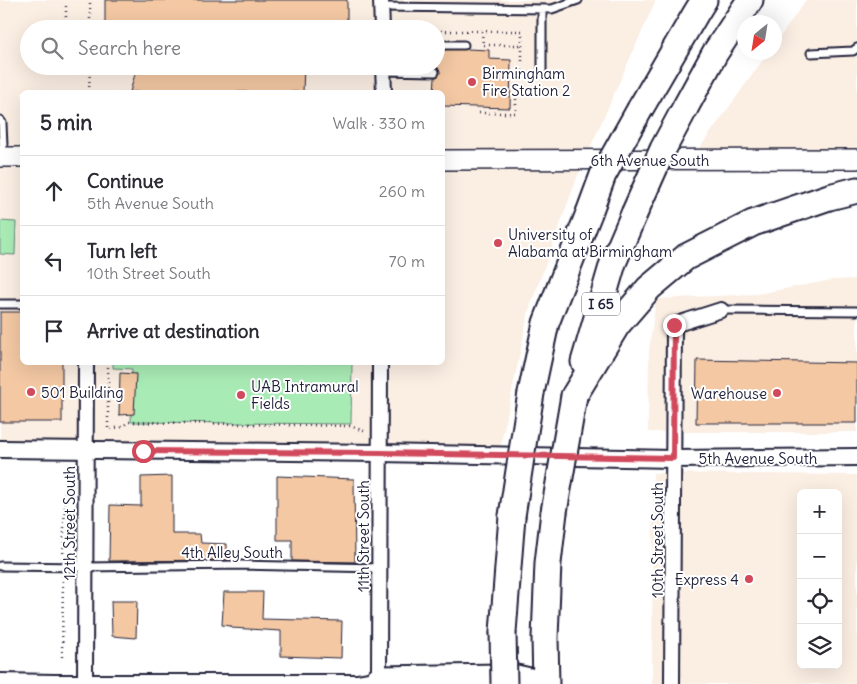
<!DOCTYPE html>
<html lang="en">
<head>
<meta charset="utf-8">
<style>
  :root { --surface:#fff; --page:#f7f7f7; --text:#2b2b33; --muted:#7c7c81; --line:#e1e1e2 }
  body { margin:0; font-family:Delius,sans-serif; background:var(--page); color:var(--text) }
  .controls { position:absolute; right:15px; bottom:15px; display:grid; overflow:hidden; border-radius:8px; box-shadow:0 5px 20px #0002 }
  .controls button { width:45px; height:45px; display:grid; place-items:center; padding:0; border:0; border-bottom:1px solid var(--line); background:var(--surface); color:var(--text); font:25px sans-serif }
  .compass { position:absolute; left:737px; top:15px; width:45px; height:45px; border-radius:50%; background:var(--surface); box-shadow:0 5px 20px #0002; rotate:210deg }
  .stop { position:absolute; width:15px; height:15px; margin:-11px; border:4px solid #d1495b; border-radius:50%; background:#fff }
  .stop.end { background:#d1495b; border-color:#fff; box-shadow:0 1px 5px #0008 }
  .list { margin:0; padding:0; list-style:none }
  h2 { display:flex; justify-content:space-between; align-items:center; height:65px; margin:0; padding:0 20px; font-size:21px }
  h2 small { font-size:16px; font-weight:400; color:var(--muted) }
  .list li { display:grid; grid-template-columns:32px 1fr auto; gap:15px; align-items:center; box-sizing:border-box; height:70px; padding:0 20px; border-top:1px solid var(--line) }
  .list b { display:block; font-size:19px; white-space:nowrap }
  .list p { margin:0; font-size:16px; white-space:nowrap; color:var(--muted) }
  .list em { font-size:16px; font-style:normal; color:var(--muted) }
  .icon { flex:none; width:28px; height:28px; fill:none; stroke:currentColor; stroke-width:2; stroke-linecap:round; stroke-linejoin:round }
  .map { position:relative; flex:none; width:857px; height:684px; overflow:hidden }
  .search { position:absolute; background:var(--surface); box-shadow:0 5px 20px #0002; left:20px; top:20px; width:425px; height:55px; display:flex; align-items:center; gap:12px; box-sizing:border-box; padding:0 18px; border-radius:28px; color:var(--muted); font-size:19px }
  .panel { position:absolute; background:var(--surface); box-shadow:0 5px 20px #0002; left:20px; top:90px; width:425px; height:275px; border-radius:8px }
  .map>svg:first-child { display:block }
  .built { fill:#fbeee3; fill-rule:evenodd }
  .green { fill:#a9ebb5; stroke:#668678 }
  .building { fill:#f3c8a3; stroke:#22223b }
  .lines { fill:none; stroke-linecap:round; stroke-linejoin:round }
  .service-casing { stroke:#22223b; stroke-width:11 }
  .minor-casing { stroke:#22223b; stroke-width:18 }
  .tertiary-casing { stroke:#22223b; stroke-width:20 }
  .secondary-casing { stroke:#22223b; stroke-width:22 }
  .motorway-casing { stroke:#22223b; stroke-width:29 }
  .path { stroke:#22223b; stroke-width:2.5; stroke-dasharray:1 4; stroke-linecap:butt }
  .service { stroke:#fff; stroke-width:7 }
  .minor { stroke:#fff; stroke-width:14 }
  .tertiary { stroke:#fff; stroke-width:16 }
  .secondary { stroke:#fff; stroke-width:19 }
  .motorway { stroke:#fff; stroke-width:25 }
  .motorway-bridge-casing { stroke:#22223b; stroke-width:29; stroke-linecap:butt }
  .motorway-bridge { stroke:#fff; stroke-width:25 }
  .route { stroke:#d1495b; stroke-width:6 }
  .poi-dot { fill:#d1495b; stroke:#fff; stroke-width:2 }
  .labels { text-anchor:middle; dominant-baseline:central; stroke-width:4; stroke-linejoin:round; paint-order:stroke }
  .shield { fill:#fff; stroke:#646476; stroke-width:1 }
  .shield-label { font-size:14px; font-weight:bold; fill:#22223b }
  .poi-label { font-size:15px; fill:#22223b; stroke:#fff; text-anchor:start }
  .street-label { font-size:15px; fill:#22223b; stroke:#fff }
</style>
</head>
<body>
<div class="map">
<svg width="857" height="684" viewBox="0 0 857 684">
  <rect width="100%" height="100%" fill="#fff"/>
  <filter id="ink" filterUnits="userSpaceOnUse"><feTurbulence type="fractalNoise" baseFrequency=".02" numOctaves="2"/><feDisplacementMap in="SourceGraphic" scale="10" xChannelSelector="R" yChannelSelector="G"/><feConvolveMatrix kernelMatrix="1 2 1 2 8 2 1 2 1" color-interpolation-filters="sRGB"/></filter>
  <g filter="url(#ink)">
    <!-- built -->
    <path class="built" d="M0 0H656L578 175 529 310 500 448 0 447ZM29 29H436V66H29ZM22 92H442V362H22Z
      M806 0H857V151L696 153 768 53 774 52 775 44Z
      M857 279V432H648L649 350 656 299 757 294 832 280Z
      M653 473 857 475V684H652ZM801 493H838V665H801Z"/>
    <!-- green -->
    <path class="green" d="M0 221 16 222 15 255 0 254Z
      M113 362 352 363 351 424 131 422 132 369 113 368Z"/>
    <!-- building -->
    <path class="building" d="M105 0H347V29H105Z
      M467 49 489 50V59L511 60 510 108 442 106V92H434L435 77 438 76 440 73 439 69 435 67 436 66V50Z
      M135 66H304L303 92H130L135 74Z
      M0 312H22V362H62V422H0Z
      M697 360 857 363V423H696Z
      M120 373 136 374 134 414 119 415Z
      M172 476V534H200L201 543 227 544V560L109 561 110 505 141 506V477Z
      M277 476 354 479 355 562 292 561V540H277Z
      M224 592H263L262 619 342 621 341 658 281 656V631L231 628V626L222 625Z
      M111 601H137L136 638 112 636Z"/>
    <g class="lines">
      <!-- service casing -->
      <g class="service-casing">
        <path id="service" d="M381 7 552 9 578 0
          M542 9V70
          M436 45H464
          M811 53 853 51 857 48
          M383 71 435 72
          M0 120 2 123 3 146 0 152
          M0 304H22
          M721 310 857 311
          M0 566 85 567 242 565 380 568"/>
      </g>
      <!-- minor casing -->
      <g class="minor-casing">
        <path id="minor" d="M381 0 382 29
          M383 66 384 92
          M379 679 380 362
          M85 684 86 362
          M672 684 674 325 721 310"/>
      </g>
      <!-- tertiary casing -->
      <g class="tertiary-casing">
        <path id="tertiary" d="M0 449 380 453 673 459 857 457
          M0 682 54 683H357L379 679"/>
      </g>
      <!-- secondary casing -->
      <g class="secondary-casing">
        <path id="secondary" d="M0 157H22
          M442 160 857 159"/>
      </g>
      <!-- motorway casing -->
      <g class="motorway-casing">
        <path id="motorway" d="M685 108 715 53 750 0
          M640 109 696 13 704 0
          M584 362 613 263 634 214
          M531 393 546 323 589 213
          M574 396 617 325 649 288 686 257 753 223 829 197 857 190
          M503 632 512 516
          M379 679 501 677 516 678 543 684
          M546 684 545 638 548 563 554 512"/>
      </g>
      <!-- path -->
      <path class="path" d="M66 6V29
        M90 29V0
        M436 31H522V74H516V113H477
        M482 31 483 45H522
        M89 92 90 66
        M108 362V429L122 427 128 422 350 426 364 431
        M63 558 66 474
        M62 657 63 576"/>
      <!-- service -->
      <use href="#service" class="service"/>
      <!-- minor -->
      <use href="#minor" class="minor"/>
      <!-- tertiary -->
      <use href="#tertiary" class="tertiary"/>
      <!-- secondary -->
      <use href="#secondary" class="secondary"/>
      <!-- motorway -->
      <use href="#motorway" class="motorway"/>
      <!-- motorway-bridge casing -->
      <g class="motorway-bridge-casing">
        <path id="motorway-bridge" d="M589 213 603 175 640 109
          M634 214 663 149 685 108
          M554 512 574 396
          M512 516 531 393
          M503 632 504 684"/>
      </g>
      <!-- motorway-bridge -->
      <use href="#motorway-bridge" class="motorway-bridge"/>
    </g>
  </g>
  <g class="lines" filter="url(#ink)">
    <!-- route -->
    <path class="route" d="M143 451 380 453 673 458 674 325"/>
  </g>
  <!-- markers -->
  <g class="poi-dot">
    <circle cx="472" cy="82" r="5"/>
    <circle cx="498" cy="243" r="5"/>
    <circle cx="31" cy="392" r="5"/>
    <circle cx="777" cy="393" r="5"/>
    <circle cx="241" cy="395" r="5"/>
    <circle cx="749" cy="579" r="5"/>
  </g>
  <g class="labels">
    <!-- shield labels -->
    <rect class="shield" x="582" y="292.5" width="38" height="23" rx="4"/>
    <g class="shield-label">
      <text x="601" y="304">I 65</text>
    </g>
    <!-- poi labels -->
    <g class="poi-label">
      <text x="482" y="73">Birmingham<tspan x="482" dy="17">Fire Station 2</tspan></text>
      <text x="508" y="234">University of<tspan x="508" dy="17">Alabama at Birmingham</tspan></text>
      <text x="251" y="386">UAB Intramural<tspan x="251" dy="17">Fields</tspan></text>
      <text x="41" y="392">501 Building</text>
      <text x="767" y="393" text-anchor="end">Warehouse</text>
      <text x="739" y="579" text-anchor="end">Express 4</text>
    </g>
    <!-- street labels -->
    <g class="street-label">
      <text x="650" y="160">6th Avenue South</text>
      <text x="758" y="458">5th Avenue South</text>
      <text transform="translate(69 523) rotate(-90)">12th Street South</text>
      <text transform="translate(363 536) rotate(-90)">11th Street South</text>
      <text transform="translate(657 540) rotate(-90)">10th Street South</text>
      <text x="232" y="552">4th Alley South</text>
    </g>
  </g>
</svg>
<div class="controls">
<button>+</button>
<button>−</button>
<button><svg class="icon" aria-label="locate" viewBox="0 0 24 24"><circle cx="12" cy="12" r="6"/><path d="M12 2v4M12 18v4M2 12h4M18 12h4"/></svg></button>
<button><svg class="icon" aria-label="layers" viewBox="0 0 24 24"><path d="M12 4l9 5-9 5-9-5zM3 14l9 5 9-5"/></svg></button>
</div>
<svg class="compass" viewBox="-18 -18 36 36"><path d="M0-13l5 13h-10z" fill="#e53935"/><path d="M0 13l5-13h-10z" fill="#7c7c81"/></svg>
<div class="stop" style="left:143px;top:451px"></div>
<div class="stop end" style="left:674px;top:325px"></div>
<div class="search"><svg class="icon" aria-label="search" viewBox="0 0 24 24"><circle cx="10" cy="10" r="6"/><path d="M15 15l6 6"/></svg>Search here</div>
<section class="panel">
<h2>5 min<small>Walk · 330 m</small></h2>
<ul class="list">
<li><svg class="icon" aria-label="ahead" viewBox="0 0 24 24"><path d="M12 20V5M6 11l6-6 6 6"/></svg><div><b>Continue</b><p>5th Avenue South</p></div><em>260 m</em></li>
<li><svg class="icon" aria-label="left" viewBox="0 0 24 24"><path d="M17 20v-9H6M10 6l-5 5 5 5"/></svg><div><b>Turn left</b><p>10th Street South</p></div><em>70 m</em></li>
<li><svg class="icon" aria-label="arrive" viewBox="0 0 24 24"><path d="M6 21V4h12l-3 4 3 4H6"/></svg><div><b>Arrive at destination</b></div></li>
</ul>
</section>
</div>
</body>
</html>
